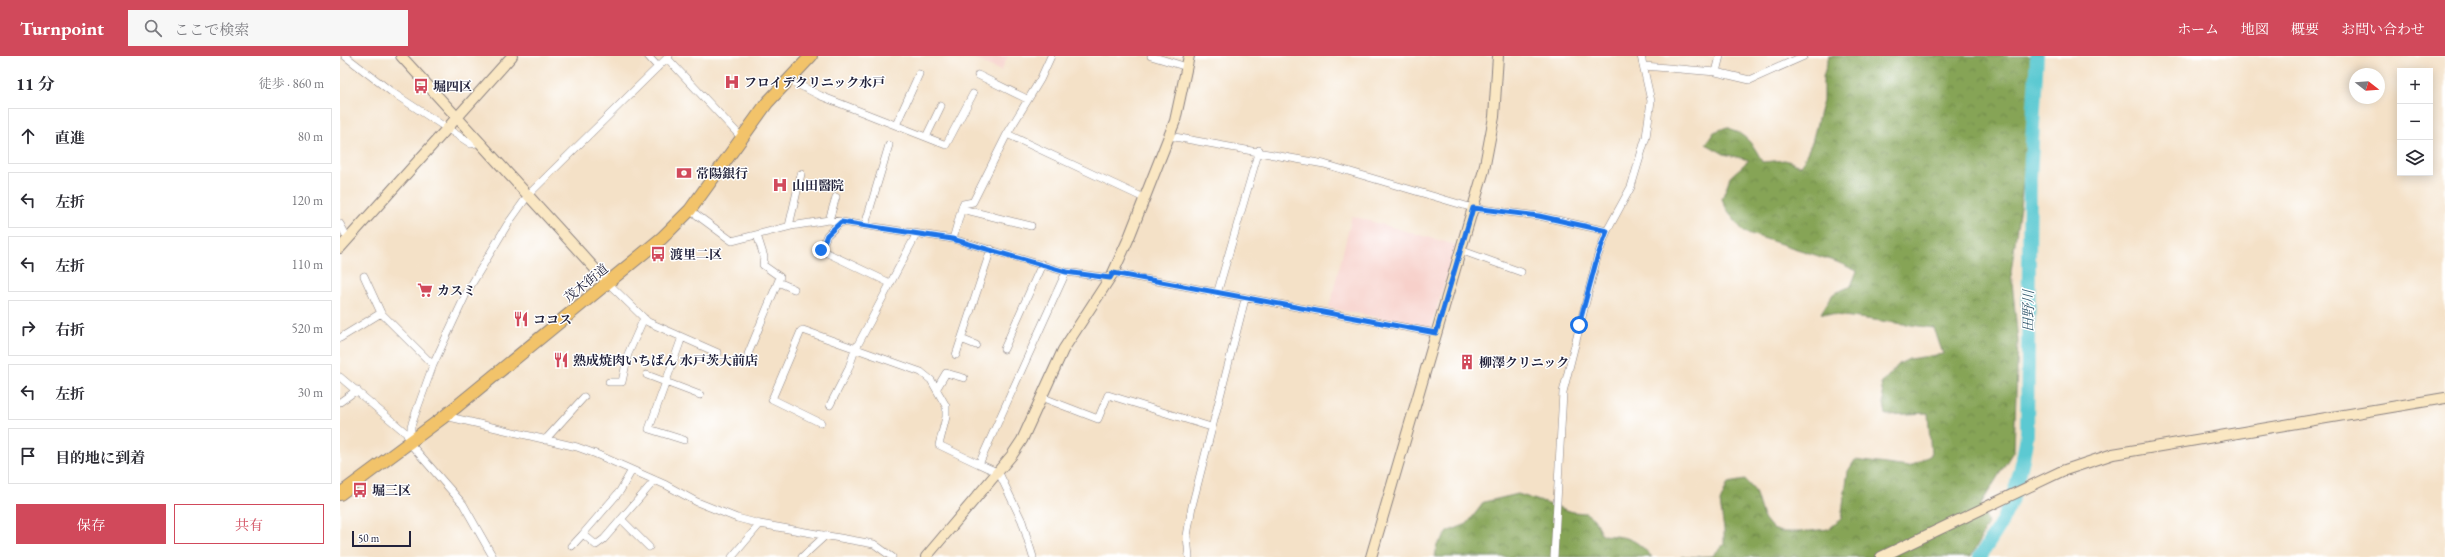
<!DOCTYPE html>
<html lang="ja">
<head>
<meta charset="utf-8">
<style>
  :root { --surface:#fff; --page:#f7f7f7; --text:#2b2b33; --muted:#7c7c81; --line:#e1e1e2; --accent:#d1495b }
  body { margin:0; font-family:"EB Garamond","Noto Serif JP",serif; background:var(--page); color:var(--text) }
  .controls { position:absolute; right:12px; top:12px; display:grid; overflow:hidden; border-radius:0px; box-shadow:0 2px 10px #0003 }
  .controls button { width:36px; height:36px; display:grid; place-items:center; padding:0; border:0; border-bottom:1px solid var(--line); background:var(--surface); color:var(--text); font:20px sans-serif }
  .compass { position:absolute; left:2009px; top:12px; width:36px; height:36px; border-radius:50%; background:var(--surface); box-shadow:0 2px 10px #0003; rotate:107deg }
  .scale { position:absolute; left:12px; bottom:10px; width:59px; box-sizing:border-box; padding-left:4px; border:2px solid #22223b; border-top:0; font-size:11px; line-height:14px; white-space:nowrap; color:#22223b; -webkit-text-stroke:3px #fff; paint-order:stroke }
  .stop { position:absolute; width:12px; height:12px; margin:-9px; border:3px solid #1a73e8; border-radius:50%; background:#fff }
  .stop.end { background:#1a73e8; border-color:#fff; box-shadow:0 1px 4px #0008 }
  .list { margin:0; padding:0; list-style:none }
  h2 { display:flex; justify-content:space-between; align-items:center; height:52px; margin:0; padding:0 16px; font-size:17px }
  h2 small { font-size:13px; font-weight:400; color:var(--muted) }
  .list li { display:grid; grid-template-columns:26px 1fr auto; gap:12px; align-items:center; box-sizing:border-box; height:56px; margin:0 8px 8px; padding:0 8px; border:1px solid var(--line); border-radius:0px }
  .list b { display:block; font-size:15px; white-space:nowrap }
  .list em { font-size:13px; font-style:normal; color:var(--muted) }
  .actions { display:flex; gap:8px; padding:12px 16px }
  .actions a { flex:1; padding:9px 0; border:1px solid var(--accent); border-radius:0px; text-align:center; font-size:14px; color:var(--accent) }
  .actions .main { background:var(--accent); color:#fff }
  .icon { flex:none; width:22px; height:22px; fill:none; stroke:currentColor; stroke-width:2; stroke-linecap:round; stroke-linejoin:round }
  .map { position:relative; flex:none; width:2105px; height:501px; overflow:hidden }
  header { display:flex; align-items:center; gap:24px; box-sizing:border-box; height:56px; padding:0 20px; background:var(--accent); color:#fff }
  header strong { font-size:19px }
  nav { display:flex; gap:22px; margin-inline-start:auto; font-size:14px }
  .search { width:280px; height:36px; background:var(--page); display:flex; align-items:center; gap:10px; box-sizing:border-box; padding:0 14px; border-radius:0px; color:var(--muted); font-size:15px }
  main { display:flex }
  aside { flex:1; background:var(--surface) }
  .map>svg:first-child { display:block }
  .built { fill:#f7d0ca }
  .forest { fill:url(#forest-crowns); stroke:#546348 }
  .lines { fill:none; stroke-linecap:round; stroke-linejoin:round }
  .river { stroke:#5cc9d2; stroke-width:14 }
  .street-casing { stroke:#8b8281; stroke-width:8 }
  .secondary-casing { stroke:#8b8281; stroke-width:12 }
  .highway-casing { stroke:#8b8281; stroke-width:14 }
  .street { stroke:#fff; stroke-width:7 }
  .secondary { stroke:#fae7c3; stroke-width:10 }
  .highway { stroke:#f2c36a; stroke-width:12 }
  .route { stroke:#1a73e8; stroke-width:5 }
  .labels { text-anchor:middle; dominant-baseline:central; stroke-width:3; stroke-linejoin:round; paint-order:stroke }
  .poi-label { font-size:13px; font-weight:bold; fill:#22223b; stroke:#fff; text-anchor:start }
  .street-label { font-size:13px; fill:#22223b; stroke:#fff }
  .water-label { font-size:14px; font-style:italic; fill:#365c70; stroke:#fff }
</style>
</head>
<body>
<header>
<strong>Turnpoint</strong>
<div class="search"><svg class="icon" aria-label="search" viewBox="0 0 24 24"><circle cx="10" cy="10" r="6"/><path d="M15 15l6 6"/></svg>ここで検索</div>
<nav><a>ホーム</a><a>地図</a><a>概要</a><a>お問い合わせ</a></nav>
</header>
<main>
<aside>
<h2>11 分<small>徒歩 · 860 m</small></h2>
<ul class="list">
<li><svg class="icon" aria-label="ahead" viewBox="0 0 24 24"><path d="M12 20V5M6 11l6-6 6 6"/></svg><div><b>直進</b></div><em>80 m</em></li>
<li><svg class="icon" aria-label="left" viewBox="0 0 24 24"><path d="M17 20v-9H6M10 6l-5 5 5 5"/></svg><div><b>左折</b></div><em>120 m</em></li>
<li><svg class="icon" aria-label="left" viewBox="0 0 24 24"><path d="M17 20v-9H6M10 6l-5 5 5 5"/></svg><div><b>左折</b></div><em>110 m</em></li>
<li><svg class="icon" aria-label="right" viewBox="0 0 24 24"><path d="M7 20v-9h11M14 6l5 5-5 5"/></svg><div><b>右折</b></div><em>520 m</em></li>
<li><svg class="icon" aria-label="left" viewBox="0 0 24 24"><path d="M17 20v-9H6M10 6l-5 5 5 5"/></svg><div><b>左折</b></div><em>30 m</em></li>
<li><svg class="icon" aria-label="arrive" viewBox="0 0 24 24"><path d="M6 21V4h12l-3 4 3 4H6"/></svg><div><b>目的地に到着</b></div></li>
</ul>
<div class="actions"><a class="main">保存</a><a>共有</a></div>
</aside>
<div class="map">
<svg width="2105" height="501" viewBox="0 0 2105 501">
  <defs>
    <pattern id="forest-crowns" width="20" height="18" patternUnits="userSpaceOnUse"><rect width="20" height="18" fill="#86a456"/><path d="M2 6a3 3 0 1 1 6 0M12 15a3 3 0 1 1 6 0" fill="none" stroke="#6d8548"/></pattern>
  </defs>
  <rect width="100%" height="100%" fill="#fff"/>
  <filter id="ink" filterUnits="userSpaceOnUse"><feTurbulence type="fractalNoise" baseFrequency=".025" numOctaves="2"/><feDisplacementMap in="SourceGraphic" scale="8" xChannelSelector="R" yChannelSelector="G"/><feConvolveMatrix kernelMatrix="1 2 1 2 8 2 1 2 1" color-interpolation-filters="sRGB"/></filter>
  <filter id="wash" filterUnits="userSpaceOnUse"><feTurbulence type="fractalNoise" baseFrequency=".012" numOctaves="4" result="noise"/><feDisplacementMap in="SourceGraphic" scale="16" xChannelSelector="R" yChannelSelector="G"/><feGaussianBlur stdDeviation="0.9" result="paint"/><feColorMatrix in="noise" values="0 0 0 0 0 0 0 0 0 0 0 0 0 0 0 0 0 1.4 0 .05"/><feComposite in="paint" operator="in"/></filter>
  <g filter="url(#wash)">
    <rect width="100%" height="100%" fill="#f4e1c7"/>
    <!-- built -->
    <path class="built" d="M628 0H668L661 15Z
      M1012 160 1116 189 1091 272 989 252Z"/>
    <!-- forest -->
    <path class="forest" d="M1489 0H1692L1684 121 1671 216 1678 285 1674 394 1641 448 1648 468 1631 501H1341L1372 500 1384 488V474L1380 446 1388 427 1405 424 1415 435 1423 461 1433 473 1441 476H1460L1489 473 1501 463 1508 415 1515 404 1569 411 1591 399 1588 357 1546 359 1541 328 1559 308 1569 303 1603 298 1594 272 1481 257 1493 238 1511 230 1517 215 1497 206 1404 176 1388 156 1382 143 1390 121 1409 104 1384 98 1366 88 1374 76 1387 71C1406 79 1414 88 1422 106L1445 104 1461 110 1472 86 1483 44V21Z
      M1178 438 1233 456 1246 457 1254 463 1262 479C1288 481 1294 481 1312 501H1095L1097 489 1109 475 1127 468 1144 446Z"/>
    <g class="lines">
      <!-- river -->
      <path class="river" d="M1640 501C1646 490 1654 480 1660 469 1675 441 1683 409 1687 378L1690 121 1697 0"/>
    </g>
  </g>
  <g filter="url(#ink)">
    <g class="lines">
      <!-- street casing -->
      <g class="street-casing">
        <path id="street" d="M5 0 53 37 131 88 141 86
          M308 0 318 11
          M811 0 847 11
          M327 2 402 82
          M1304 10 1376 16 1380 0
          M1376 16 1410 24 1464 0
          M638 19 687 43
          M447 23 481 40 606 89 633 38
          M556 69 579 18
          M667 78 804 142
          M829 80 984 108 1133 152 1199 160 1267 175
          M586 81 601 50
          M622 153 691 170
          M350 154 392 185 451 170 489 164 613 183 726 216 770 222
          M489 164 496 141
          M501 166 487 179 481 194 550 227
          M0 168 8 183
          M525 169 549 89
          M449 170 461 118
          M613 183 623 148 633 146 667 78 700 24 711 0
          M1120 194 1181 216
          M773 217 1096 277
          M24 220 41 257 93 309
          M438 226 454 233
          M268 227 308 266 378 297
          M877 238 919 94
          M342 281 309 373 344 384
          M0 282 41 257
          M621 283 636 289
          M664 293 702 208
          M408 298 440 221 423 209 424 201 417 179
          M616 299 651 193
          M307 319 360 339
          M0 321 66 377 73 391 123 448 153 501
          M269 326H282L288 298 304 262
          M597 332 606 317 624 322
          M701 341 758 363 768 339 871 371
          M0 346 17 334
          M490 349 508 314 515 294 576 179
          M105 360 237 391 256 398 326 429 357 446 397 462 420 468 534 488 552 501
          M481 367 432 343 461 275 463 274 581 316 591 324 606 350V361L599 389 639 408
          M205 384 244 341
          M71 386V370L93 309 127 236 167 169 189 138 329 0
          M292 414 280 435 243 478 256 489 264 483 315 424
          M281 463 309 491
          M232 490 243 478
          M392 501 420 468
          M462 501 486 479
          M693 501 682 465 659 417 639 408 726 216
          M849 501 847 480 852 450 905 243
          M1214 501 1223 336 1257 202 1267 175 1291 131 1306 81 1311 45 1301 0"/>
      </g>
      <!-- secondary casing -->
      <g class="secondary-casing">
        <path id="secondary" d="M61 0 268 227
          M0 192 172 0
          M586 501 672 399 682 384 723 294 773 217 788 184 835 65 849 0
          M1031 501 1144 114 1154 61 1158 0
          M1541 501 1722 415 1773 398 2105 342"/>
      </g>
      <!-- highway casing -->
      <g class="highway-casing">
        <path id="highway" d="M0 438 105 360 322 182 350 154 427 47 471 0"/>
      </g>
      <!-- street -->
      <use href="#street" class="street"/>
      <!-- secondary -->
      <use href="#secondary" class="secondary"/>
      <!-- highway -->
      <use href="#highway" class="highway"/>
    </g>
  </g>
  <g class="lines" filter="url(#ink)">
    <!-- route -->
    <path class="route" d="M481 194 487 179 501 166 612 183 726 216 770 222 773 217 1096 277 1133 152 1199 160 1267 175 1257 202 1239 269"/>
  </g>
  <!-- icons -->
  <defs>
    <g id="hospital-bare" transform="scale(1.2)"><path d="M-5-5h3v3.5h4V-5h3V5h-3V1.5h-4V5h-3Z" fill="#d1495b" stroke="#fff" stroke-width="2.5" paint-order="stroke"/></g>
    <g id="bus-bare" transform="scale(1.2)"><path d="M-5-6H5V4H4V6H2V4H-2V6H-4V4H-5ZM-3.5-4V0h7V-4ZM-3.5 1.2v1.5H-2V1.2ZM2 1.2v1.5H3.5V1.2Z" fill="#d1495b" stroke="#fff" stroke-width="2.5" paint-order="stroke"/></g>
    <g id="bank-bare" transform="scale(1.2)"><path d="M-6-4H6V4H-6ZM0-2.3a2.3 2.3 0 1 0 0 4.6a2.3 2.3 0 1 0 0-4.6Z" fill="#d1495b" stroke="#fff" stroke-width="2.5" paint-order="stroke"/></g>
    <g id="supermarket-bare" transform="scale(1.2)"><path d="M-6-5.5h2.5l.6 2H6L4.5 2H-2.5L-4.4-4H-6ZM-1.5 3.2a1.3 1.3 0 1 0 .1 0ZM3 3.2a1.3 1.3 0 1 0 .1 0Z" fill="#d1495b" stroke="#fff" stroke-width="2.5" paint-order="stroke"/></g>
    <g id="restaurant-bare" transform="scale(1.2)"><path d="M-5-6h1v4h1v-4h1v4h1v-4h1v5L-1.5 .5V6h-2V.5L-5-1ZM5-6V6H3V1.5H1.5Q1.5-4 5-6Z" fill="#d1495b" stroke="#fff" stroke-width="2.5" paint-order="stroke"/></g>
    <g id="building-bare" transform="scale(1.2)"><path d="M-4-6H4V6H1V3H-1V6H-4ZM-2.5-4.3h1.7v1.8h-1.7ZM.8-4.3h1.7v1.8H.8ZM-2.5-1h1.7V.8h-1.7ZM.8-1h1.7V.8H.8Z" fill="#d1495b" stroke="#fff" stroke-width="2.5" paint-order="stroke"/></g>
  </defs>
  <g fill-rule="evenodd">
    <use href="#hospital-bare" x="392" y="26"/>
    <use href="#bus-bare" x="81" y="30"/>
    <use href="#bank-bare" x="344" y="117"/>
    <use href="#hospital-bare" x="440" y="129"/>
    <use href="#bus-bare" x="318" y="198"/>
    <use href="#supermarket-bare" x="85" y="234"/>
    <use href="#restaurant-bare" x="181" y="263"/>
    <use href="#restaurant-bare" x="221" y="304"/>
    <use href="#building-bare" x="1127" y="306"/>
    <use href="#bus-bare" x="20" y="434"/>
  </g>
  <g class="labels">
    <!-- poi labels -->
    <g class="poi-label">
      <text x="404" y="26">フロイデクリニック水戸</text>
      <text x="93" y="30">堀四区</text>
      <text x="356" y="117">常陽銀行</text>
      <text x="452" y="129">山田醫院</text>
      <text x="330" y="198">渡里二区</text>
      <text x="97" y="234">カスミ</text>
      <text x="193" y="263">ココス</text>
      <text x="233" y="304">熟成焼肉いちばん 水戸茨大前店</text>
      <text x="1139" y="306">柳澤クリニック</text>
      <text x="32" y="434">堀三区</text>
    </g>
    <!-- street labels -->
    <g class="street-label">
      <text transform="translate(246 227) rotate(-39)">茂木街道</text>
    </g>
    <!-- water labels -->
    <g class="water-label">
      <text transform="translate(1688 255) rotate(-89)">田野川</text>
    </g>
  </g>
</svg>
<div class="controls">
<button>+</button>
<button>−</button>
<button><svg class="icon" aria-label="layers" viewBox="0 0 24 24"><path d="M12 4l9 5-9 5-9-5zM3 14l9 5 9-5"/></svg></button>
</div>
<svg class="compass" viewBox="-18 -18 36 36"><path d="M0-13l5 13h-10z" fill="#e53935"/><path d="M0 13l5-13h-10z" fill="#7c7c81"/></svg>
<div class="scale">50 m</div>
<div class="stop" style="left:1239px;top:269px"></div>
<div class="stop end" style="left:481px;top:194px"></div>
</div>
</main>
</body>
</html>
